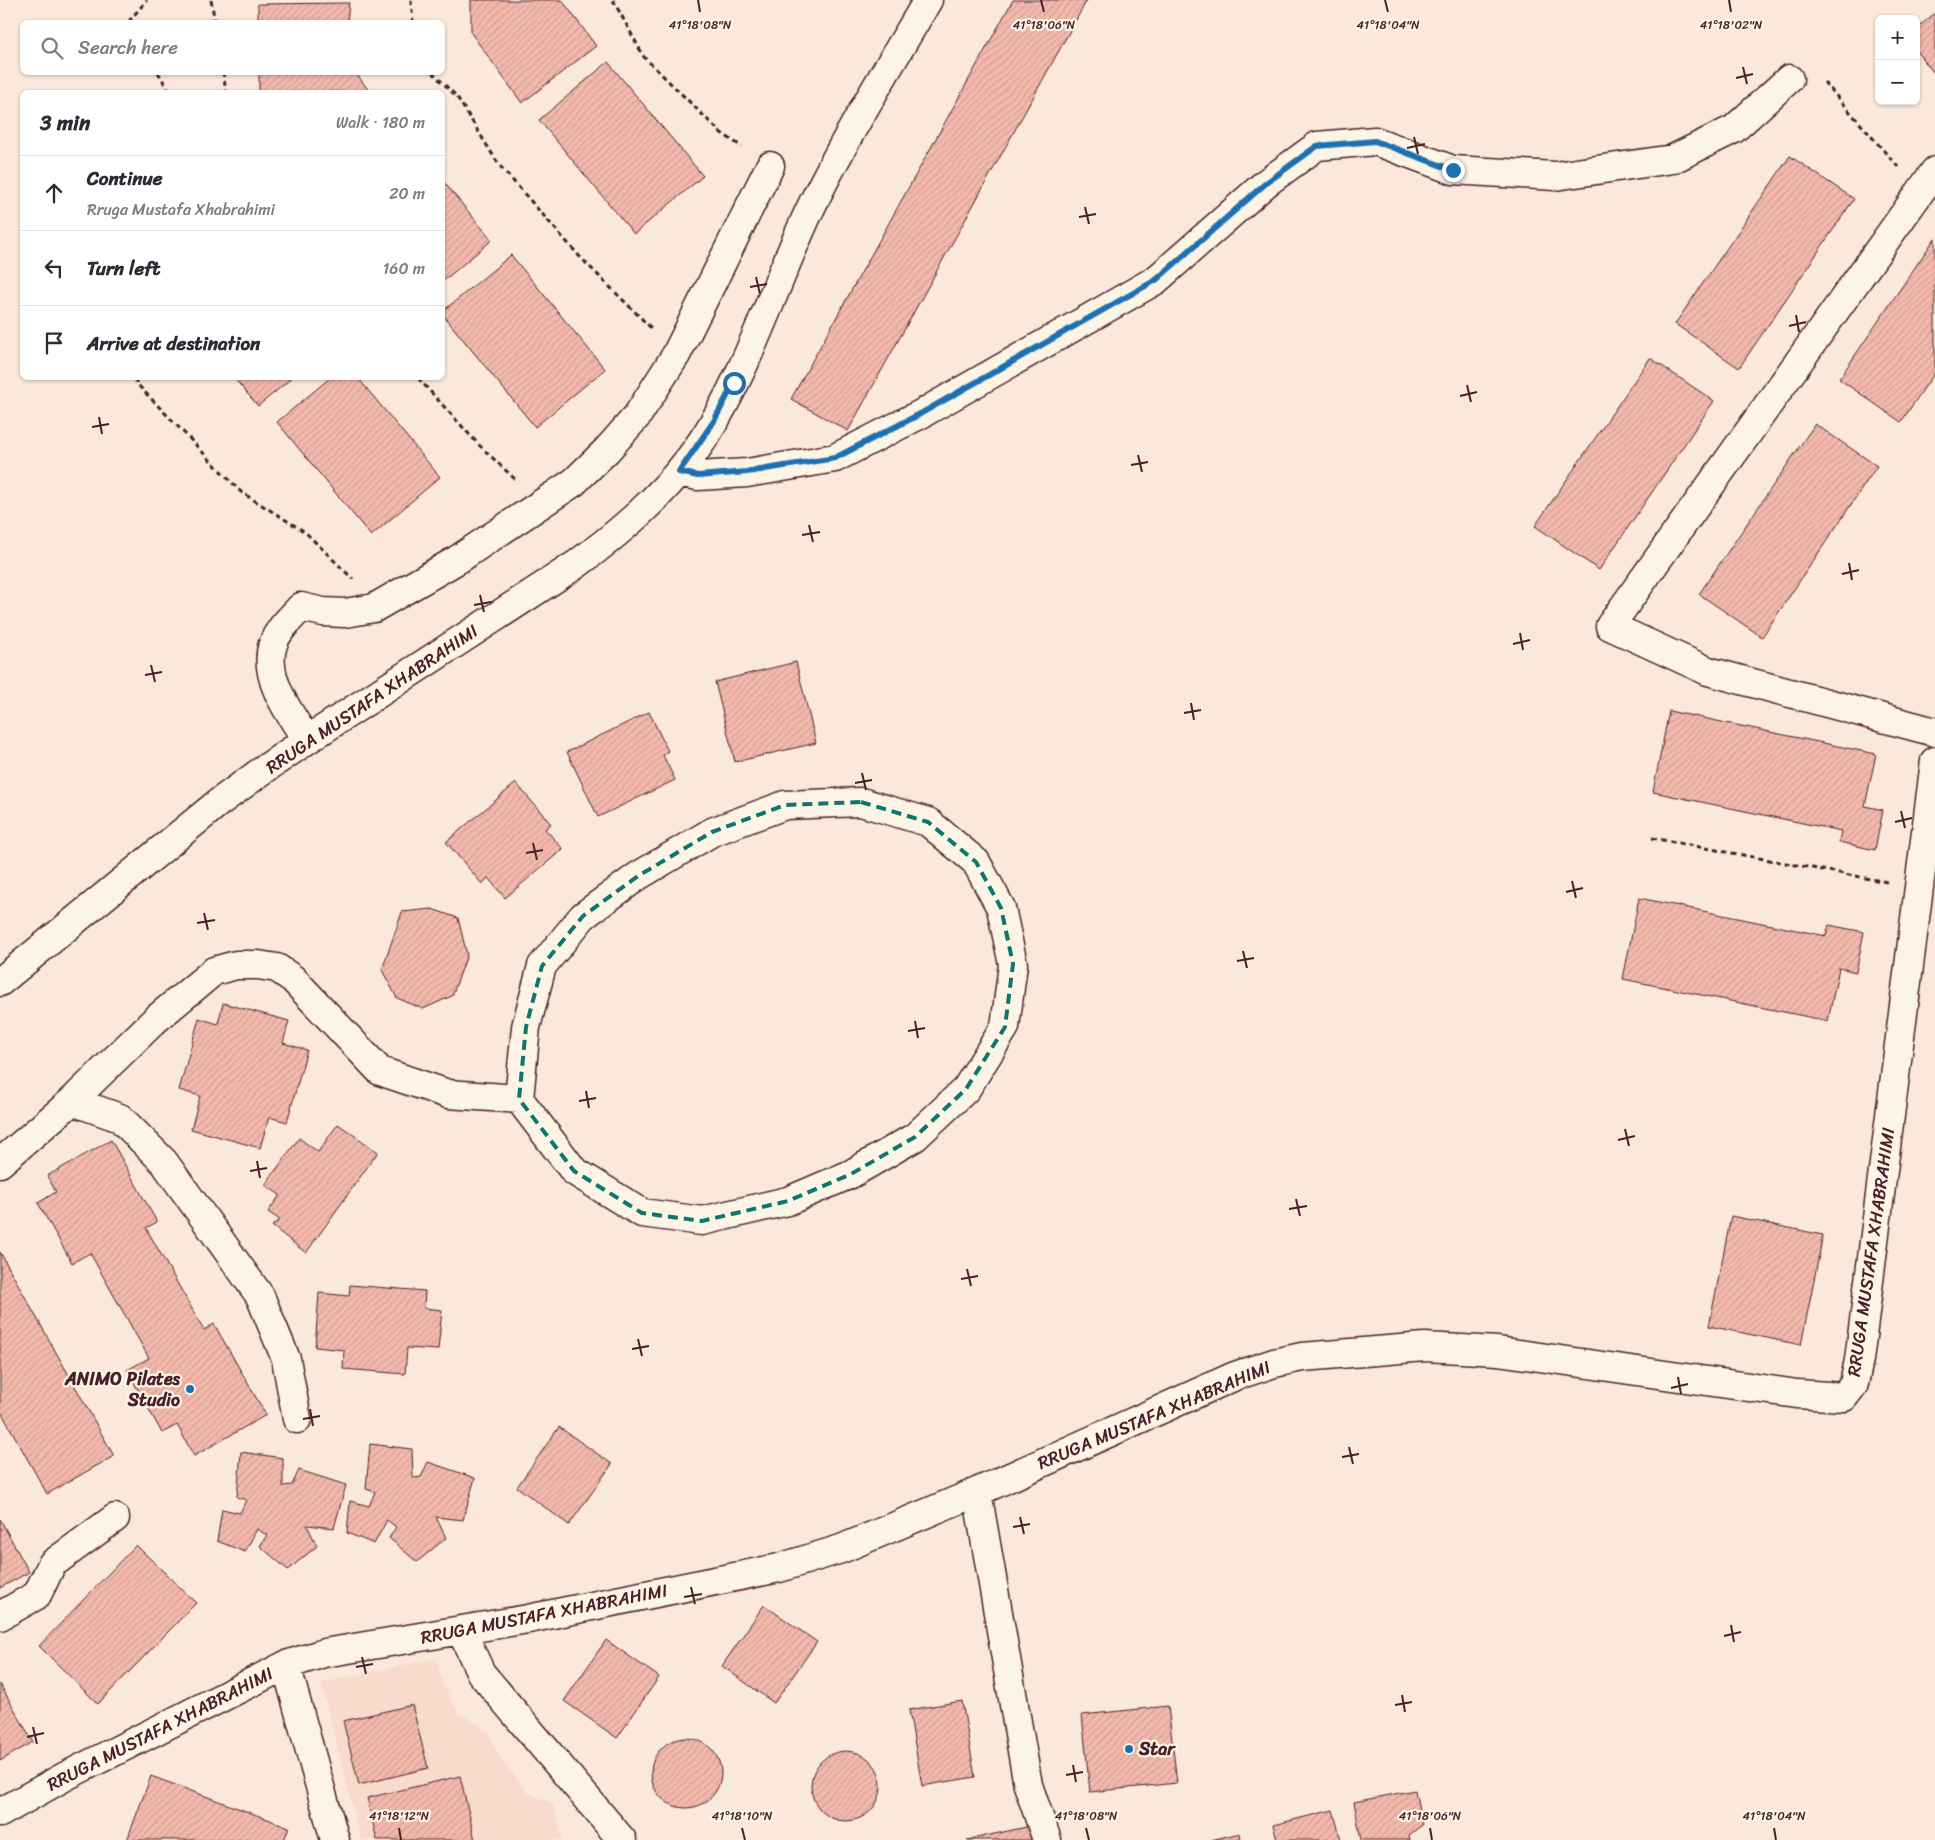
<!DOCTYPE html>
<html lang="en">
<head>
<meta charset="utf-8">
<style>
  :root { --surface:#fff; --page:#f7f7f7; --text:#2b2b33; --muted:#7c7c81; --line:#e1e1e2 }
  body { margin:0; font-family:Sriracha,sans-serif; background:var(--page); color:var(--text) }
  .controls { position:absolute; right:15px; top:15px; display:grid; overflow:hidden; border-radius:8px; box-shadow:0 1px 4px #0004 }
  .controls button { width:45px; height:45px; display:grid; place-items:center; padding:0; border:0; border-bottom:1px solid var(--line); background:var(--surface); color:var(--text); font:25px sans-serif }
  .stop { position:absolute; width:15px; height:15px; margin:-11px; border:4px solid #1f6fb2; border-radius:50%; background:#fff }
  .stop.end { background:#1f6fb2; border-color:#fff; box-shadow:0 1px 5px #0008 }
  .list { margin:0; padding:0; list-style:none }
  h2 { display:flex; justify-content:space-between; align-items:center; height:65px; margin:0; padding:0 20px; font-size:21px }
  h2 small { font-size:16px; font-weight:400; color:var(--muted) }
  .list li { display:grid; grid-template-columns:32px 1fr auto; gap:15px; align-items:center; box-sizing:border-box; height:75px; padding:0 20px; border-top:1px solid var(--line) }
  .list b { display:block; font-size:19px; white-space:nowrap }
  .list p { margin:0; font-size:16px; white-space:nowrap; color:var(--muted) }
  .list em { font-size:16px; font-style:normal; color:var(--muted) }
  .icon { flex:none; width:28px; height:28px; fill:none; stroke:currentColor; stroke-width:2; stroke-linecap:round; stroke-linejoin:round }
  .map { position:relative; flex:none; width:1935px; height:1840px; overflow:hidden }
  .search { position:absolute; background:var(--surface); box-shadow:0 1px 4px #0004; left:20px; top:20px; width:425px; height:55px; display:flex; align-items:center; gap:12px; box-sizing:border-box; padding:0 18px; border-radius:8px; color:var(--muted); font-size:19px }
  .panel { position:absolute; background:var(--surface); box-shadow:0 1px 4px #0004; left:20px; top:90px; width:425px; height:290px; border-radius:8px }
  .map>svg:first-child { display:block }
  .built { fill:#f8dbcc }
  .building { fill:url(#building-hatch); stroke:#4a1f2b }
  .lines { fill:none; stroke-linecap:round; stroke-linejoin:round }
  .minor-casing { stroke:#4a1f2b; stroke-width:31 }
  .path { stroke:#4a1f2b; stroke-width:3; stroke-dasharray:5 4; stroke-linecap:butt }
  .minor { stroke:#fcf5e5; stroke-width:28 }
  .route { stroke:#1f6fb2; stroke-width:6 }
  .marked { fill:none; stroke:#0f766e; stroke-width:4; stroke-dasharray:10 6; stroke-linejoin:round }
  .ticks { fill:none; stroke:#4a1f2b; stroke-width:2 }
  .poi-dot { fill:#1f6fb2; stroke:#fcf5e5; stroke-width:2 }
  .labels { text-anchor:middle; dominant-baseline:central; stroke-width:4.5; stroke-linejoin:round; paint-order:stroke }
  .street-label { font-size:18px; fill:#4a1f2b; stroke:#fcf5e5 }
  .poi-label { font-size:18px; font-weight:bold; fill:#4a1f2b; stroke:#fcf5e5; text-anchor:end }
  .ticks-label { font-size:12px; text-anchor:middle; fill:#4a1f2b; stroke:#fcf5e5; stroke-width:4.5; stroke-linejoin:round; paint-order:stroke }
</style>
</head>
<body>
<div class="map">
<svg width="1935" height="1840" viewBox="0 0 1935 1840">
  <defs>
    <pattern id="building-hatch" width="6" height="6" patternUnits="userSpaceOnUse" patternTransform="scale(1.25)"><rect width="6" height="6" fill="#f3b9ac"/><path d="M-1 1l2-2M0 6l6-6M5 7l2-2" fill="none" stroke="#d29f94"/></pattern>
  </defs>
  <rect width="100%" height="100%" fill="#fae9da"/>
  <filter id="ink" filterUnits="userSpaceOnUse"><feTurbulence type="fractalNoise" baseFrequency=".02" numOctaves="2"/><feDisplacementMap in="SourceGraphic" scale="10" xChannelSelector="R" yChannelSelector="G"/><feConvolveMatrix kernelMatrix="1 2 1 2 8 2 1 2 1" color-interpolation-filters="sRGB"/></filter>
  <g filter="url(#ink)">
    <!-- built -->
    <path class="built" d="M436 1658 444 1686 457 1711 488 1731 499 1756 528 1793 553 1804 563 1840H361L321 1683Z"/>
    <!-- building -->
    <path class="building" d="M471 0H562L596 46 522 103 471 33Z
      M1013 0H1087L848 431 791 399Z
      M349 3 347 22H258V4Z
      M1935 13V74L1916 51V29Z
      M608 62 703 176 634 234 539 120Z
      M259 72H355L370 92H259Z
      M1790 156 1854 199 1739 368 1675 324Z
      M442 180 492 240 442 282Z
      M1935 238V372L1901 422 1839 379Z
      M511 255 605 369 535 427 442 314V312Z
      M1650 358 1714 401 1599 570 1535 526Z
      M234 378H292L258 406Z
      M330 378H358L440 477 371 536 277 422Z
      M1815 424 1877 466 1762 637 1699 594Z
      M796 662 816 743 735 762 715 682Z
      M1669 711 1876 754 1865 806 1883 810 1875 850 1839 842 1841 831 1653 792Z
      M649 712 668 751 663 755 675 780 598 817 567 752Z
      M516 783 551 824 545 829 563 849 505 898 488 878 482 884 446 842Z
      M1639 898 1826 936 1829 925 1864 932 1856 972 1839 968 1828 1021 1623 979Z
      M432 909 458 918 467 955 452 996 423 1009 397 998 382 970 402 912Z
      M223 1003 289 1021 283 1043 307 1050 287 1122 269 1117 260 1148 191 1129 200 1096 179 1090 199 1018 218 1024Z
      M338 1124 378 1152 306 1253 272 1226 280 1220 268 1212 280 1195 265 1185 299 1138 318 1152Z
      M111 1140 157 1222 146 1228 204 1330 214 1324 266 1415 194 1456 177 1425 162 1433 127 1370 149 1358 90 1253 72 1263 38 1203 56 1192 47 1176Z
      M1731 1216 1823 1235 1801 1345 1709 1326Z
      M0 1252 114 1456 47 1494 0 1410Z
      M350 1285 425 1291 424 1308 442 1310 438 1350 407 1348 405 1374 343 1369 344 1350 315 1347 319 1293 349 1296Z
      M559 1427 612 1464 569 1525 517 1487Z
      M370 1444 412 1449 413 1478 421 1477 428 1462 475 1478 463 1520 436 1517 446 1538 417 1562 389 1538 396 1527 387 1520 374 1544 347 1533 350 1501 369 1506 375 1492 366 1489Z
      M241 1452 283 1458V1486L292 1485 299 1470 346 1485 334 1528 307 1525 317 1546 288 1570 260 1546 267 1535 257 1529 245 1552 217 1541 222 1509 240 1513 246 1500 237 1497Z
      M0 1519 29 1572 0 1588Z
      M136 1545 196 1603 98 1704 39 1646Z
      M764 1605 817 1642 774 1703 722 1666Z
      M606 1640 659 1677 617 1738 564 1701Z
      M0 1684 33 1742 0 1761Z
      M962 1701 975 1777 922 1786 909 1710Z
      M412 1705 428 1768 359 1785 343 1721Z
      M1168 1706 1177 1783 1090 1792 1082 1715Z
      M651 1773a35 35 0 1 1 70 0a35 35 0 1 1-70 0Z
      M811 1786a35 35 0 1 1 70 0a35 35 0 1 1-70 0Z
      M151 1776 289 1827 284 1840H127Z
      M460 1776 475 1840H377L367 1798Z
      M1415 1790 1422 1825 1409 1835 1410 1840H1361L1354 1802Z
      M1333 1810 1341 1840H1277L1273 1825Z
      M1031 1826 1034 1840H967Z
      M1240 1833 1241 1840H1211Z"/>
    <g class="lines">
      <!-- minor casing -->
      <g class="minor-casing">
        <path id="minor" d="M1935 171 1610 626 1708 671 1935 732
          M679 472 698 476 747 473 835 458 921 414 1156 280 1266 183 1317 146 1375 141 1453 170 1555 176 1673 159 1734 129 1789 79
          M307 740C290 714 262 677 273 644 278 629 291 618 301 607L323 612 345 613 374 608 457 560 574 482 607 450 637 416 676 355 770 166
          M0 982 218 803 259 773 307 740 577 564C619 533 658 500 690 458 746 384 774 281 816 197 850 129 890 65 928 0
          M72 1101 120 1118 164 1162 260 1296 286 1359 297 1419
          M0 1163 72 1101 155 1020 214 971 236 965H258L277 968 293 979 380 1071 448 1094 519 1099 574 1171 642 1213 702 1221 788 1201 851 1174 915 1137 966 1089 1005 1027 1013 964 1001 908 976 862 928 822 861 802 785 805 712 832 638 876 583 916 542 966 526 1027 519 1099
          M977 1492 1028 1785 1047 1840
          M0 1616 37 1595 52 1564 115 1518
          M461 1630 481 1673 622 1840
          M286 1665 335 1840
          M0 1813 64 1777 286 1665 324 1653 528 1619 779 1568 841 1549 977 1492 1235 1376 1274 1363 1302 1357 1425 1347 1498 1351 1797 1394 1844 1397 1854 1384 1859 1360 1935 761"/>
      </g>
      <!-- path -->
      <path class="path" d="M211 0 215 22
        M411 0 413 22
        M613 0 644 57 720 132 742 147
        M131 22 130 20 147 0
        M158 72 167 88V92
        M223 72 226 92
        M432 72 457 97 499 165 580 257 652 329
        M1824 82 1898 167
        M136 378V383L241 492 305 532 353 579
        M418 378 479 445 517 481
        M1652 838 1887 882"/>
      <!-- minor -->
      <use href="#minor" class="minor"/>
    </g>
  </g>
  <g class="lines" filter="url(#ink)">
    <!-- route -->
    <path class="route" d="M734 383 714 421 679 472 698 476 747 472 835 458 920 414 1156 280 1266 183 1317 146 1375 141 1453 170"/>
  </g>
  <!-- marked area -->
  <path class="marked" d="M861 802 928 822 976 862 1001 908 1013 964 1005 1027 966 1089 915 1137 851 1174 788 1201 702 1221 642 1213 574 1171 519 1099 526 1027 542 966 583 916 638 876 712 832 785 805Z"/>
  <!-- ticks -->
  <path class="ticks" d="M698 0 700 12M1041 0 1044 12M1385 0 1388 12M1729 0 1731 12M1743 67 1747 84M1736 78 1753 74M1414 137 1418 154M1407 148 1425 144M1085 207 1089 224M1079 217 1096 214M756 277 760 294M750 287 767 284M1796 315 1799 332M1789 326 1806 322M1467 385 1471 402M1460 396 1477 392M99 417 102 434M92 427 109 424M1138 455 1142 472M1131 465 1148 462M809 525 813 542M802 535 820 532M1849 563 1852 580M1842 574 1859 570M480 595 484 612M474 605 491 602M1520 633 1523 650M1513 644 1530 640M151 665 155 682M145 675 162 672M1191 703 1194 720M1184 713 1201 710M862 773 866 790M855 783 872 780M1901 811 1905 828M1895 822 1912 818M533 843 537 860M526 853 543 850M1572 881 1576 898M1566 892 1583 888M204 913 208 930M197 923 215 920M1243 951 1247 968M1237 961 1254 958M915 1021 918 1038M908 1031 925 1028M586 1091 589 1108M579 1101 596 1098M1625 1129 1629 1146M1618 1140 1635 1136M257 1161 260 1178M250 1171 267 1168M1296 1199 1300 1216M1289 1209 1307 1206M967 1269 971 1286M961 1279 978 1276M638 1339 642 1356M632 1349 649 1346M1678 1377 1681 1394M1671 1388 1688 1384M310 1409 313 1426M303 1419 320 1416M1349 1447 1353 1464M1342 1457 1359 1454M1020 1517 1024 1534M1013 1527 1030 1524M691 1587 695 1604M684 1597 702 1594M1731 1625 1734 1642M1724 1636 1741 1632M362 1657 366 1674M356 1667 373 1664M1402 1695 1405 1712M1395 1705 1412 1702M33 1727 37 1744M27 1737 44 1733M1073 1765 1076 1782M1066 1775 1083 1772M399 1828 401 1840M742 1828 745 1840M1086 1828 1089 1840M1430 1828 1432 1840M1774 1828 1776 1840"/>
  <!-- markers -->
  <g class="poi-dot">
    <circle cx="190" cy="1389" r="5"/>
    <circle cx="1129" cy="1749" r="5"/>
  </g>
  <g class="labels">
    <!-- street labels -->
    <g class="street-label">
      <text transform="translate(372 699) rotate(-34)">RRUGA MUSTAFA XHABRAHIMI</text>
      <text transform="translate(1871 1252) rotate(-82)">RRUGA MUSTAFA XHABRAHIMI</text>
      <text transform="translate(1154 1415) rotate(-23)">RRUGA MUSTAFA XHABRAHIMI</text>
      <text transform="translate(544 1614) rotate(-11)">RRUGA MUSTAFA XHABRAHIMI</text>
      <text transform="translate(160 1729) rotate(-27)">RRUGA MUSTAFA XHABRAHIMI</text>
    </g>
    <!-- poi labels -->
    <g class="poi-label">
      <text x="180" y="1379">ANIMO Pilates<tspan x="180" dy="21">Studio</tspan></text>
      <text x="1139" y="1749" text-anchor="start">Star</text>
    </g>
  </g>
  <g class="ticks-label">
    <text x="700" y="29">41°18'08"N</text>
    <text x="1044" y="29">41°18'06"N</text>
    <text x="1388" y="29">41°18'04"N</text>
    <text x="1731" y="29">41°18'02"N</text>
    <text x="399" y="1820">41°18'12"N</text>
    <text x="742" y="1820">41°18'10"N</text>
    <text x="1086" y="1820">41°18'08"N</text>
    <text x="1430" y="1820">41°18'06"N</text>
    <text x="1774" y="1820">41°18'04"N</text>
  </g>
</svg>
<div class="controls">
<button>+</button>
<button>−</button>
</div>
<div class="stop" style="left:734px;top:383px"></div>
<div class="stop end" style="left:1453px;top:170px"></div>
<div class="search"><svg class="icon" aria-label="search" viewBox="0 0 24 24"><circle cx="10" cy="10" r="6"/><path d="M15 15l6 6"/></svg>Search here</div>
<section class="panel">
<h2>3 min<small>Walk · 180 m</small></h2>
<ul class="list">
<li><svg class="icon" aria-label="ahead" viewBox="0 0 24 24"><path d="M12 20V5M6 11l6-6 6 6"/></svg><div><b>Continue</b><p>Rruga Mustafa Xhabrahimi</p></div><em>20 m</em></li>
<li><svg class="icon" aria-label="left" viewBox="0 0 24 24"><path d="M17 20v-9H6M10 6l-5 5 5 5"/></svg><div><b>Turn left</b></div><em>160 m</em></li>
<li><svg class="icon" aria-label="arrive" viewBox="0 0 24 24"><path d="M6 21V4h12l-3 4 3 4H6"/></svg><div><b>Arrive at destination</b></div></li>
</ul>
</section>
</div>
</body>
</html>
